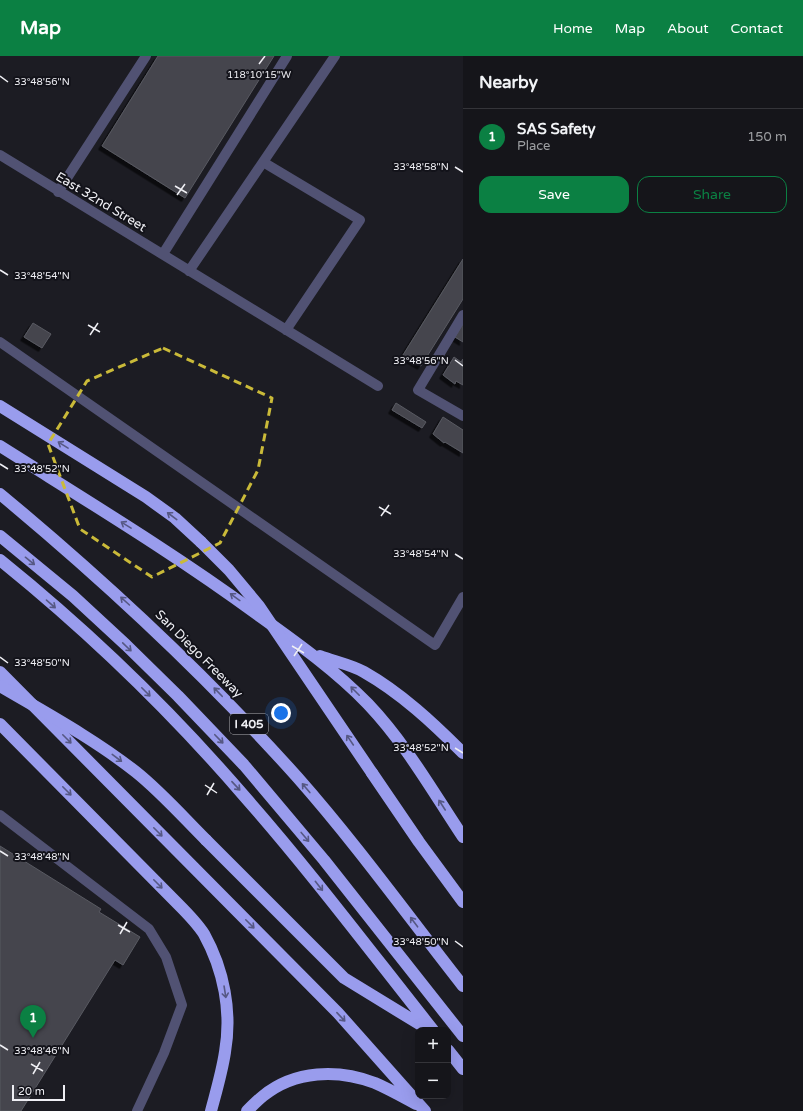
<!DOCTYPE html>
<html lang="en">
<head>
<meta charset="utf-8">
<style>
  :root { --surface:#15151a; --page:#222227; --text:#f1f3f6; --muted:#9d9fa2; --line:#343439; --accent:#0b8043 }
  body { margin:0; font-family:"Varela Round",sans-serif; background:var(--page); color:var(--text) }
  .controls { position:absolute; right:12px; bottom:12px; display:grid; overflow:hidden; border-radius:8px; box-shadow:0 4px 16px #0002 }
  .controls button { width:36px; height:36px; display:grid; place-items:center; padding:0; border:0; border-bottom:1px solid var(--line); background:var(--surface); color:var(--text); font:20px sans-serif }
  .scale { position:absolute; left:12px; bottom:10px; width:53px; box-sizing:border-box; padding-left:4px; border:2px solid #efeff4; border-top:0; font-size:11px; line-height:14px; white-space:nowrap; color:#efeff4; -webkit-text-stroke:3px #13131a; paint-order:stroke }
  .you { position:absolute; left:281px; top:657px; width:14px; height:14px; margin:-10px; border:3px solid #fff; border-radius:50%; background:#1a73e8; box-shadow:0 0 0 6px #1a73e833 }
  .badge { display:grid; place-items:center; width:26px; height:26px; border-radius:50%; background:var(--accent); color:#fff; font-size:13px; font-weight:700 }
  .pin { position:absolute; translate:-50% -33px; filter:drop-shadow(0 1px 2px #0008) }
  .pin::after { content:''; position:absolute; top:21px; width:14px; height:12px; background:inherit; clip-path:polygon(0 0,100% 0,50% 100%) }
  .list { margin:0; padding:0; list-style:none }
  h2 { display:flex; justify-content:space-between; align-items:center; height:52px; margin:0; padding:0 16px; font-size:17px }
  h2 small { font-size:13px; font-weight:400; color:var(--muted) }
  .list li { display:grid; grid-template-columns:26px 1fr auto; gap:12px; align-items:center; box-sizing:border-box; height:56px; padding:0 16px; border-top:1px solid var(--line) }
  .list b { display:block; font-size:15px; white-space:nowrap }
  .list p { margin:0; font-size:13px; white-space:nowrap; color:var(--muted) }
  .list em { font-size:13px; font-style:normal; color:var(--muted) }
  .actions { display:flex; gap:8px; padding:12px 16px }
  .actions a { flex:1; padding:9px 0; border:1px solid var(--accent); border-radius:12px; text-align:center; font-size:14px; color:var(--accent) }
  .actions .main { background:var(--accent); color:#fff }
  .map { position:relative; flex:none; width:463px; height:1055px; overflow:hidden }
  header { display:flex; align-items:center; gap:24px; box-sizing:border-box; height:56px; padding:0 20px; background:var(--accent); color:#fff }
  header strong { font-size:19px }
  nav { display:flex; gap:22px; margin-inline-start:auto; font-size:14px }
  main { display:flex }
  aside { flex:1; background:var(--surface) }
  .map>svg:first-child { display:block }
  .building { fill:#44454d; stroke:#595a62; filter:url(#shadow) }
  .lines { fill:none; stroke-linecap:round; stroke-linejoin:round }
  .lane { stroke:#515273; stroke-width:10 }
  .highway { stroke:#999ced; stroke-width:12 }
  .highway-bridge { stroke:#999ced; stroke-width:12 }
  .oneway { stroke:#565884 }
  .marked { fill:none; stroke:#caba39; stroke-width:3; stroke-dasharray:8 5; stroke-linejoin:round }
  .ticks { fill:none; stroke:#efeff4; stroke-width:1.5 }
  .labels { text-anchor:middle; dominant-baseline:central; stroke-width:4; stroke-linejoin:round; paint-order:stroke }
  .shield { fill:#13131a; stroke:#adadb3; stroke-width:1 }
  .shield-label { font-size:12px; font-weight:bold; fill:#efeff4 }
  .street-label { font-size:13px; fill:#efeff4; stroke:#13131a }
  .ticks-label { font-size:10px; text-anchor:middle; fill:#efeff4; stroke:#13131a; stroke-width:4; stroke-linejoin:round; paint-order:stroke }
</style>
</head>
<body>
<header>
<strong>Map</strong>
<nav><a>Home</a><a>Map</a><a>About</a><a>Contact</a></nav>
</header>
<main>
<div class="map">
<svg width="463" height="1055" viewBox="0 0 463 1055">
  <defs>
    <filter id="shadow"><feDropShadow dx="-3.5" dy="3.5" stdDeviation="0" flood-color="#0009"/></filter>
  </defs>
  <rect width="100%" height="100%" fill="#1c1c23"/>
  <!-- building -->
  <path class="building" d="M158 0H274L185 142 102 90Z
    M463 203V243L421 310 403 299Z
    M33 267 51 278 42 292 24 281Z
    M463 268V286L455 281Z
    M454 301 461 306 463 303V329L456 325 455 328 443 319Z
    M396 347 426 366 422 372 392 354Z
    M443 361 463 374V397L445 386 444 387 433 378Z
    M0 790 101 853 99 856 140 881 123 909 115 904 21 1055H0Z"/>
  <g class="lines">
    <!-- lane -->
    <path class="lane" d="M0 99 378 330
      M263 106 360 164 286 274
      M58 136 146 0
      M163 198 287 0
      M189 215 335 0
      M463 259 418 334 463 360
      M0 286 435 589 463 541
      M0 759 149 873 166 901 182 949 164 997 137 1055"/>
    <!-- highway -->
    <path class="highway" d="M0 350 146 441 175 462 201 486
      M0 390C87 445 175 498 258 559 297 587 335 614 368 648 406 688 433 736 463 781
      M0 438C106 526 206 619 298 722 357 789 408 860 463 930
      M0 480 73 540 126 589 178 640 244 709 324 804 463 980
      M0 504C88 575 171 655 245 741 311 816 371 896 433 974
      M320 600C333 605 352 609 364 616 401 637 433 667 463 697
      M0 616 338 957 425 1055
      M0 668 178 848C187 857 197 867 204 878 224 914 232 956 225 996 222 1016 216 1036 211 1055
      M372 717 419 786 463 846
      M206 784 344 922 429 974
      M448 994 463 1013
      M247 1055C252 1050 257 1045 263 1040 295 1014 338 1013 375 1027 389 1033 403 1041 416 1048"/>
    <!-- highway-bridge -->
    <path class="highway-bridge" d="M201 486 229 514 259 550 372 717
      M0 630C46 657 94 683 136 716 161 736 183 761 206 784"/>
  </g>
  <!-- one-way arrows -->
  <defs><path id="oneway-shaft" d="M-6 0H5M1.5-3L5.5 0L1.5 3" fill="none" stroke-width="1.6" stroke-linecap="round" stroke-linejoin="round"/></defs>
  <g class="oneway">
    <use href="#oneway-shaft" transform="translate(63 389) rotate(-148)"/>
    <use href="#oneway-shaft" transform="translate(172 460) rotate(-143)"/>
    <use href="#oneway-shaft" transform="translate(126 469) rotate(-148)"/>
    <use href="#oneway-shaft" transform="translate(30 505) rotate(39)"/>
    <use href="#oneway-shaft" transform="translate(235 541) rotate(-144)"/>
    <use href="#oneway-shaft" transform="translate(125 545) rotate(-138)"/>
    <use href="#oneway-shaft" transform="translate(51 548) rotate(41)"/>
    <use href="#oneway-shaft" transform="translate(127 591) rotate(44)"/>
    <use href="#oneway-shaft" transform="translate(355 635) rotate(-135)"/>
    <use href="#oneway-shaft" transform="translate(146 636) rotate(45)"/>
    <use href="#oneway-shaft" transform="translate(218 636) rotate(-134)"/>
    <use href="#oneway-shaft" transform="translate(67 683) rotate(45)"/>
    <use href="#oneway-shaft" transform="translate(219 683) rotate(46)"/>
    <use href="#oneway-shaft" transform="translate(350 684) rotate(-124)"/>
    <use href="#oneway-shaft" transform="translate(117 702) rotate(37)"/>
    <use href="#oneway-shaft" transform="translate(236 730) rotate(47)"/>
    <use href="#oneway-shaft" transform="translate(306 732) rotate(-130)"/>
    <use href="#oneway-shaft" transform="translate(67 735) rotate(45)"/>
    <use href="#oneway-shaft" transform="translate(442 749) rotate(-123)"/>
    <use href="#oneway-shaft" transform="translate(158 776) rotate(45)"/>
    <use href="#oneway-shaft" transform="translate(305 781) rotate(50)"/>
    <use href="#oneway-shaft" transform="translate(158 828) rotate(45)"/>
    <use href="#oneway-shaft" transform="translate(319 830) rotate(52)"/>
    <use href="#oneway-shaft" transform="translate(414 866) rotate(-127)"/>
    <use href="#oneway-shaft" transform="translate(250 868) rotate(45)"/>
    <use href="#oneway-shaft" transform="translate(225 936) rotate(81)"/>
    <use href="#oneway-shaft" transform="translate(341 961) rotate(47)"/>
  </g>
  <!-- marked area -->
  <path class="marked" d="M163 292 272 342 258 414 220 487 152 521 80 473 48 388 87 325Z"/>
  <!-- ticks -->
  <path class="ticks" d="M259 8 265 0M0 20 8 26M455 111 463 116M175 130 187 137M177 139 185 128M0 214 8 219M88 269 100 276M90 279 98 267M455 304 463 310M0 408 8 413M379 451 391 458M381 460 389 449M455 498 463 503M292 590 304 597M294 600 302 588M0 601 8 607M455 692 463 697M205 729 217 737M207 739 214 727M0 795 8 800M118 869 130 876M120 878 127 866M455 885 463 891M0 989 8 994M31 1008 43 1015M33 1018 40 1006"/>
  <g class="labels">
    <!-- shield labels -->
    <rect class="shield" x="230" y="658" width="38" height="20" rx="3"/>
    <g class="shield-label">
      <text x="249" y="668">I 405</text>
    </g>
    <!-- street labels -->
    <g class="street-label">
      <text transform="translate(101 146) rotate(31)">East 32nd Street</text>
      <text transform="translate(199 598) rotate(45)">San Diego Freeway</text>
    </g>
  </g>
  <g class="ticks-label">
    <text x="259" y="22">118°10'15"W</text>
    <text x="42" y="29">33°48'56"N</text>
    <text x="421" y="114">33°48'58"N</text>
    <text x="42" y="223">33°48'54"N</text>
    <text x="421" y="308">33°48'56"N</text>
    <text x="42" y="416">33°48'52"N</text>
    <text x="421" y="501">33°48'54"N</text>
    <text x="42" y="610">33°48'50"N</text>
    <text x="421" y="695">33°48'52"N</text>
    <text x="42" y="804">33°48'48"N</text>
    <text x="421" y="889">33°48'50"N</text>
    <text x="42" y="998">33°48'46"N</text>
  </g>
</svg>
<div class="controls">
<button>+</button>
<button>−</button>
</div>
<div class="scale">20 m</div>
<div class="you"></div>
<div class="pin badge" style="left:33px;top:982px">1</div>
</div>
<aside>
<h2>Nearby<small></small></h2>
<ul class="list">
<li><span class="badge">1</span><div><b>SAS Safety</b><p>Place</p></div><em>150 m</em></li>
</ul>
<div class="actions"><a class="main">Save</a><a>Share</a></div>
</aside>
</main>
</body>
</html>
